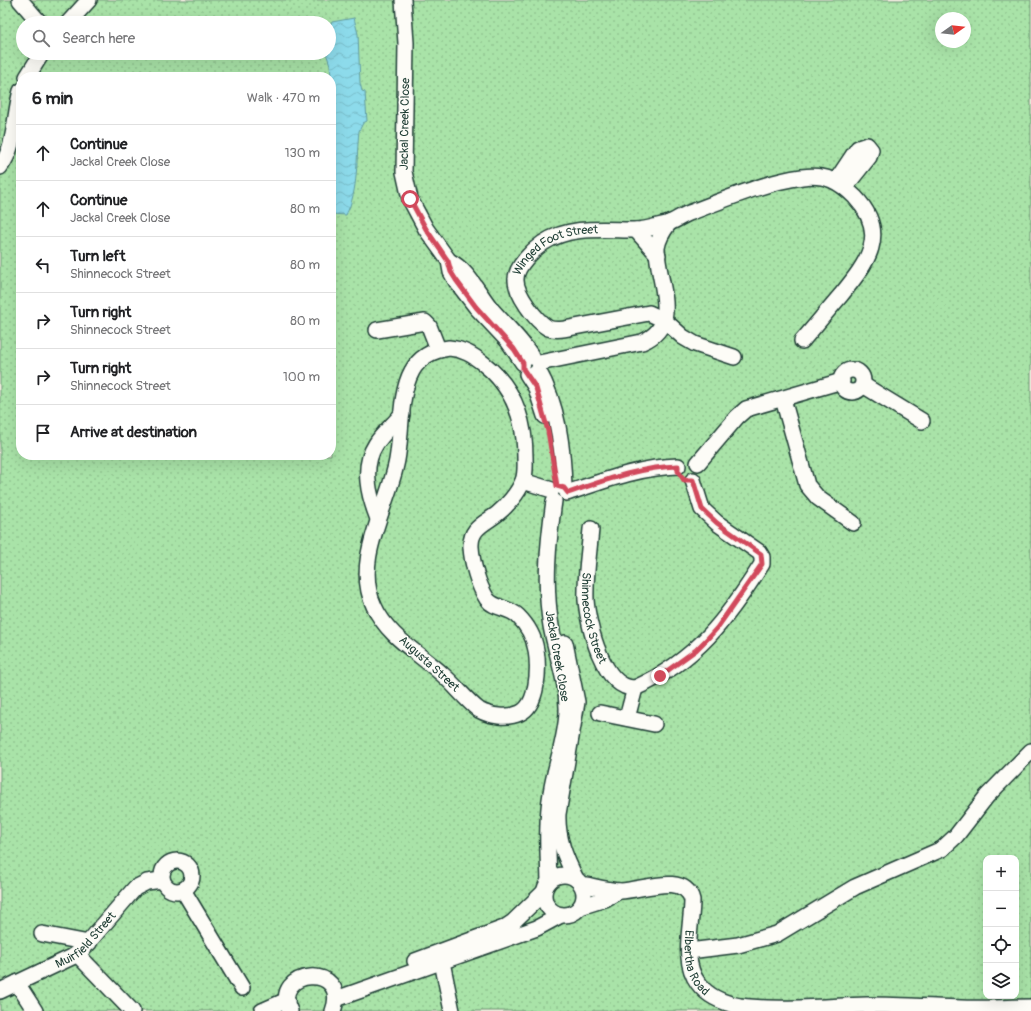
<!DOCTYPE html>
<html lang="en">
<head>
<meta charset="utf-8">
<style>
  :root { --surface:#fff; --page:#f2f2f2; --text:#202124; --muted:#757577; --line:#e0e0e0 }
  body { margin:0; font-family:Pangolin,sans-serif; background:var(--page); color:var(--text) }
  .controls { position:absolute; right:12px; bottom:12px; display:grid; overflow:hidden; border-radius:8px; box-shadow:0 4px 16px #0002 }
  .controls button { width:36px; height:36px; display:grid; place-items:center; padding:0; border:0; border-bottom:1px solid var(--line); background:var(--surface); color:var(--text); font:20px sans-serif }
  .compass { position:absolute; left:935px; top:12px; width:36px; height:36px; border-radius:50%; background:var(--surface); box-shadow:0 4px 16px #0002; rotate:75deg }
  .stop { position:absolute; width:12px; height:12px; margin:-9px; border:3px solid #d1495b; border-radius:50%; background:#fff }
  .stop.end { background:#d1495b; border-color:#fff; box-shadow:0 1px 4px #0008 }
  .list { margin:0; padding:0; list-style:none }
  h2 { display:flex; justify-content:space-between; align-items:center; height:52px; margin:0; padding:0 16px; font-size:17px }
  h2 small { font-size:13px; font-weight:400; color:var(--muted) }
  .list li { display:grid; grid-template-columns:26px 1fr auto; gap:12px; align-items:center; box-sizing:border-box; height:56px; padding:0 16px; border-top:1px solid var(--line) }
  .list b { display:block; font-size:15px; white-space:nowrap }
  .list p { margin:0; font-size:13px; white-space:nowrap; color:var(--muted) }
  .list em { font-size:13px; font-style:normal; color:var(--muted) }
  .icon { flex:none; width:22px; height:22px; fill:none; stroke:currentColor; stroke-width:2; stroke-linecap:round; stroke-linejoin:round }
  .map { position:relative; flex:none; width:1031px; height:1011px; overflow:hidden }
  .search { position:absolute; background:var(--surface); box-shadow:0 4px 16px #0002; left:16px; top:16px; width:320px; height:44px; display:flex; align-items:center; gap:10px; box-sizing:border-box; padding:0 14px; border-radius:22px; color:var(--muted); font-size:15px }
  .panel { position:absolute; background:var(--surface); box-shadow:0 4px 16px #0002; left:16px; top:72px; width:320px; height:388px; border-radius:16px }
  .map>svg:first-child { display:block }
  .grass { fill:url(#grass-dots); stroke:#64906e; fill-rule:evenodd }
  .water { fill:url(#water-waves); stroke:#619ca2 }
  .lines { fill:none; stroke-linecap:round; stroke-linejoin:round }
  .minor-casing { stroke:#1f3d34; stroke-width:18 }
  .minor { stroke:#fdfcf7; stroke-width:15 }
  .route { stroke:#d1495b; stroke-width:5 }
  .labels { text-anchor:middle; dominant-baseline:central; stroke-width:3; stroke-linejoin:round; paint-order:stroke }
  .street-label { font-size:12px; fill:#1f3d34; stroke:#fdfcf7 }
</style>
</head>
<body>
<div class="map">
<svg width="1031" height="1011" viewBox="0 0 1031 1011">
  <defs>
    <pattern id="grass-dots" width="8" height="8" patternUnits="userSpaceOnUse"><rect width="8" height="8" fill="#a9e3a8"/><path d="M2 2h.1M6 6h.1" fill="none" stroke="#91c491" stroke-width="1.8" stroke-linecap="round"/></pattern>
    <pattern id="water-waves" width="16" height="10" patternUnits="userSpaceOnUse"><rect width="16" height="10" fill="#8ddbeb"/><path d="M0 5q4-4 8 0t8 0" fill="none" stroke="#79bdca"/></pattern>
  </defs>
  <rect width="100%" height="100%" fill="#f4efe1"/>
  <filter id="ink" filterUnits="userSpaceOnUse"><feTurbulence type="fractalNoise" baseFrequency=".025" numOctaves="2"/><feDisplacementMap in="SourceGraphic" scale="8" xChannelSelector="R" yChannelSelector="G"/><feConvolveMatrix kernelMatrix="1 2 1 2 8 2 1 2 1" color-interpolation-filters="sRGB"/></filter>
  <g filter="url(#ink)">
    <!-- grass -->
    <path class="grass" d="M0 0H1031V1011H0ZM941 18H965V42H941ZM23 23H329V53H23ZM21 77H331V455H21ZM986 858H1016V996H986Z"/>
    <!-- water -->
    <path class="water" d="M354 18 358 34 360 83 362 91 365 92 367 121 363 123 359 131C356 158 359 190 346 215L331 214V77L330 65 326 53H329V27L332 22Z"/>
    <g class="lines">
      <!-- minor casing -->
      <g class="minor-casing">
        <g id="minor">
          <path d="M20 0 40 23"/>
          <path d="M403 0 406 43 404 172 410 199 426 229 449 261 451 272 456 281 476 307 508 341 523 363"/>
          <path d="M68 23 89 0"/>
          <path d="M27 77 42 53"/>
          <path d="M0 167C16 147 14 115 21 91"/>
          <path d="M836 181 858 148 867 145 871 150 869 157 845 187"/>
          <path d="M636 230 658 255"/>
          <path d="M449 261C468 270 478 293 492 310 506 326 521 339 532 357"/>
          <path d="M377 330 425 322 429 326 438 349"/>
          <path d="M449 348C463 349 473 355 484 364 513 387 525 420 525 457 525 465 526 473 523 481 518 493 507 506 497 514 484 524 470 528 471 547 472 563 478 585 487 599 494 609 509 607 518 616 527 625 534 637 536 650 539 668 538 705 520 713 507 719 490 716 479 710 465 699 455 685 442 674 419 653 387 636 374 606 352 560 389 505 397 460 402 433 399 394 412 371 420 356 434 350 449 348Z"/>
          <path id="s1" d="M734 357 695 344 683 337 664 320 649 313 564 329C558 330 553 330 548 328 536 321 515 293 516 279 516 266 533 250 543 243 570 225 605 230 635 230 645 230 657 226 666 224 674 222 681 216 689 213 724 200 765 182 802 177 826 174 839 181 855 197 890 234 867 263 841 295 828 310 815 326 802 341"/>
          <path d="M539 363 642 342C684 325 656 279 657 248 658 239 663 231 669 223"/>
          <path d="M538 370C558 405 563 448 564 488"/>
          <circle cx="852" cy="381" r="11"/>
          <path d="M527 374 536 388 545 416"/>
          <path d="M863 385 922 421"/>
          <path d="M783 399 807 485 818 498 853 523"/>
          <path d="M698 463 737 417 746 409 842 381"/>
          <path d="M523 481 552 490"/>
          <path d="M567 493C603 481 640 467 678 466"/>
          <path d="M378 519C369 496 361 467 376 444 383 433 394 424 402 414"/>
          <path id="s2" d="M591 529C589 553 585 577 586 600 588 625 603 689 635 688 696 661 727 619 762 564V557L759 552 717 523 702 509 693 480"/>
          <path d="M565 643 577 702 558 814C557 838 565 857 576 879"/>
          <path d="M600 713 654 724"/>
          <path d="M627 718 635 688"/>
          <circle cx="177" cy="876" r="15"/>
          <circle cx="564" cy="895" r="20"/>
          <path d="M549 881C548 851 546 822 551 793 555 766 566 740 567 712 568 683 556 654 551 626 544 584 548 543 554 501"/>
          <path id="s3" d="M581 884C592 886 610 891 621 891 642 890 685 872 692 900 692 927 681 960 698 983 708 997 723 1003 740 1006 777 1011 828 1006 867 1005 898 1005 930 1007 961 1008 984 1009 1008 1007 1031 1007"/>
          <path d="M183 890 242 988"/>
          <path d="M580 907 605 899 619 891"/>
          <path d="M42 934 89 943"/>
          <path d="M689 951 738 945 777 934 855 887 942 849 956 836 987 796 1031 751"/>
          <path d="M77 954 132 1011"/>
          <path d="M415 961 504 928 513 922 544 892"/>
          <path d="M442 962 452 1011"/>
          <path d="M17 983 35 1011"/>
          <path id="s4" d="M0 991 72 957 81 951 135 888 147 882 162 880"/>
          <path d="M336 999 537 928 561 915"/>
          <path d="M262 1011 287 1000"/>
          <path d="M290 1011C269 969 351 962 333 1011"/>
        </g>
      </g>
      <!-- minor -->
      <use href="#minor" class="minor"/>
    </g>
  </g>
  <g class="lines" filter="url(#ink)">
    <!-- route -->
    <path class="route" d="M410 199 426 229 448 261 451 272 456 280 476 307 514 349 523 363V369L536 388 548 431 557 486 564 488 568 493C603 481 640 467 678 466V471L684 480H693L702 509 717 523 761 554 762 564 717 628 708 638 696 650 660 676"/>
  </g>
  <g class="labels">
    <!-- street labels -->
    <g class="street-label">
      <text transform="translate(405 124) rotate(-89)">Jackal Creek Close</text>
      <text stroke="none"><textPath href="#s1" startOffset="314">Winged Foot Street</textPath></text>
      <text stroke="none"><textPath href="#s2" startOffset="90">Shinnecock Street</textPath></text>
      <text transform="translate(557 656) rotate(80)">Jackal Creek Close</text>
      <text transform="translate(429 664) rotate(42)">Augusta Street</text>
      <text stroke="none"><textPath href="#s4" startOffset="101">Muirfield Street</textPath></text>
      <text stroke="none"><textPath href="#s3" startOffset="184">Elbertha Road</textPath></text>
    </g>
  </g>
</svg>
<div class="controls">
<button>+</button>
<button>−</button>
<button><svg class="icon" aria-label="locate" viewBox="0 0 24 24"><circle cx="12" cy="12" r="6"/><path d="M12 2v4M12 18v4M2 12h4M18 12h4"/></svg></button>
<button><svg class="icon" aria-label="layers" viewBox="0 0 24 24"><path d="M12 4l9 5-9 5-9-5zM3 14l9 5 9-5"/></svg></button>
</div>
<svg class="compass" viewBox="-18 -18 36 36"><path d="M0-13l5 13h-10z" fill="#e53935"/><path d="M0 13l5-13h-10z" fill="#757577"/></svg>
<div class="stop" style="left:410px;top:199px"></div>
<div class="stop end" style="left:660px;top:676px"></div>
<div class="search"><svg class="icon" aria-label="search" viewBox="0 0 24 24"><circle cx="10" cy="10" r="6"/><path d="M15 15l6 6"/></svg>Search here</div>
<section class="panel">
<h2>6 min<small>Walk · 470 m</small></h2>
<ul class="list">
<li><svg class="icon" aria-label="ahead" viewBox="0 0 24 24"><path d="M12 20V5M6 11l6-6 6 6"/></svg><div><b>Continue</b><p>Jackal Creek Close</p></div><em>130 m</em></li>
<li><svg class="icon" aria-label="ahead" viewBox="0 0 24 24"><path d="M12 20V5M6 11l6-6 6 6"/></svg><div><b>Continue</b><p>Jackal Creek Close</p></div><em>80 m</em></li>
<li><svg class="icon" aria-label="left" viewBox="0 0 24 24"><path d="M17 20v-9H6M10 6l-5 5 5 5"/></svg><div><b>Turn left</b><p>Shinnecock Street</p></div><em>80 m</em></li>
<li><svg class="icon" aria-label="right" viewBox="0 0 24 24"><path d="M7 20v-9h11M14 6l5 5-5 5"/></svg><div><b>Turn right</b><p>Shinnecock Street</p></div><em>80 m</em></li>
<li><svg class="icon" aria-label="right" viewBox="0 0 24 24"><path d="M7 20v-9h11M14 6l5 5-5 5"/></svg><div><b>Turn right</b><p>Shinnecock Street</p></div><em>100 m</em></li>
<li><svg class="icon" aria-label="arrive" viewBox="0 0 24 24"><path d="M6 21V4h12l-3 4 3 4H6"/></svg><div><b>Arrive at destination</b></div></li>
</ul>
</section>
</div>
</body>
</html>
